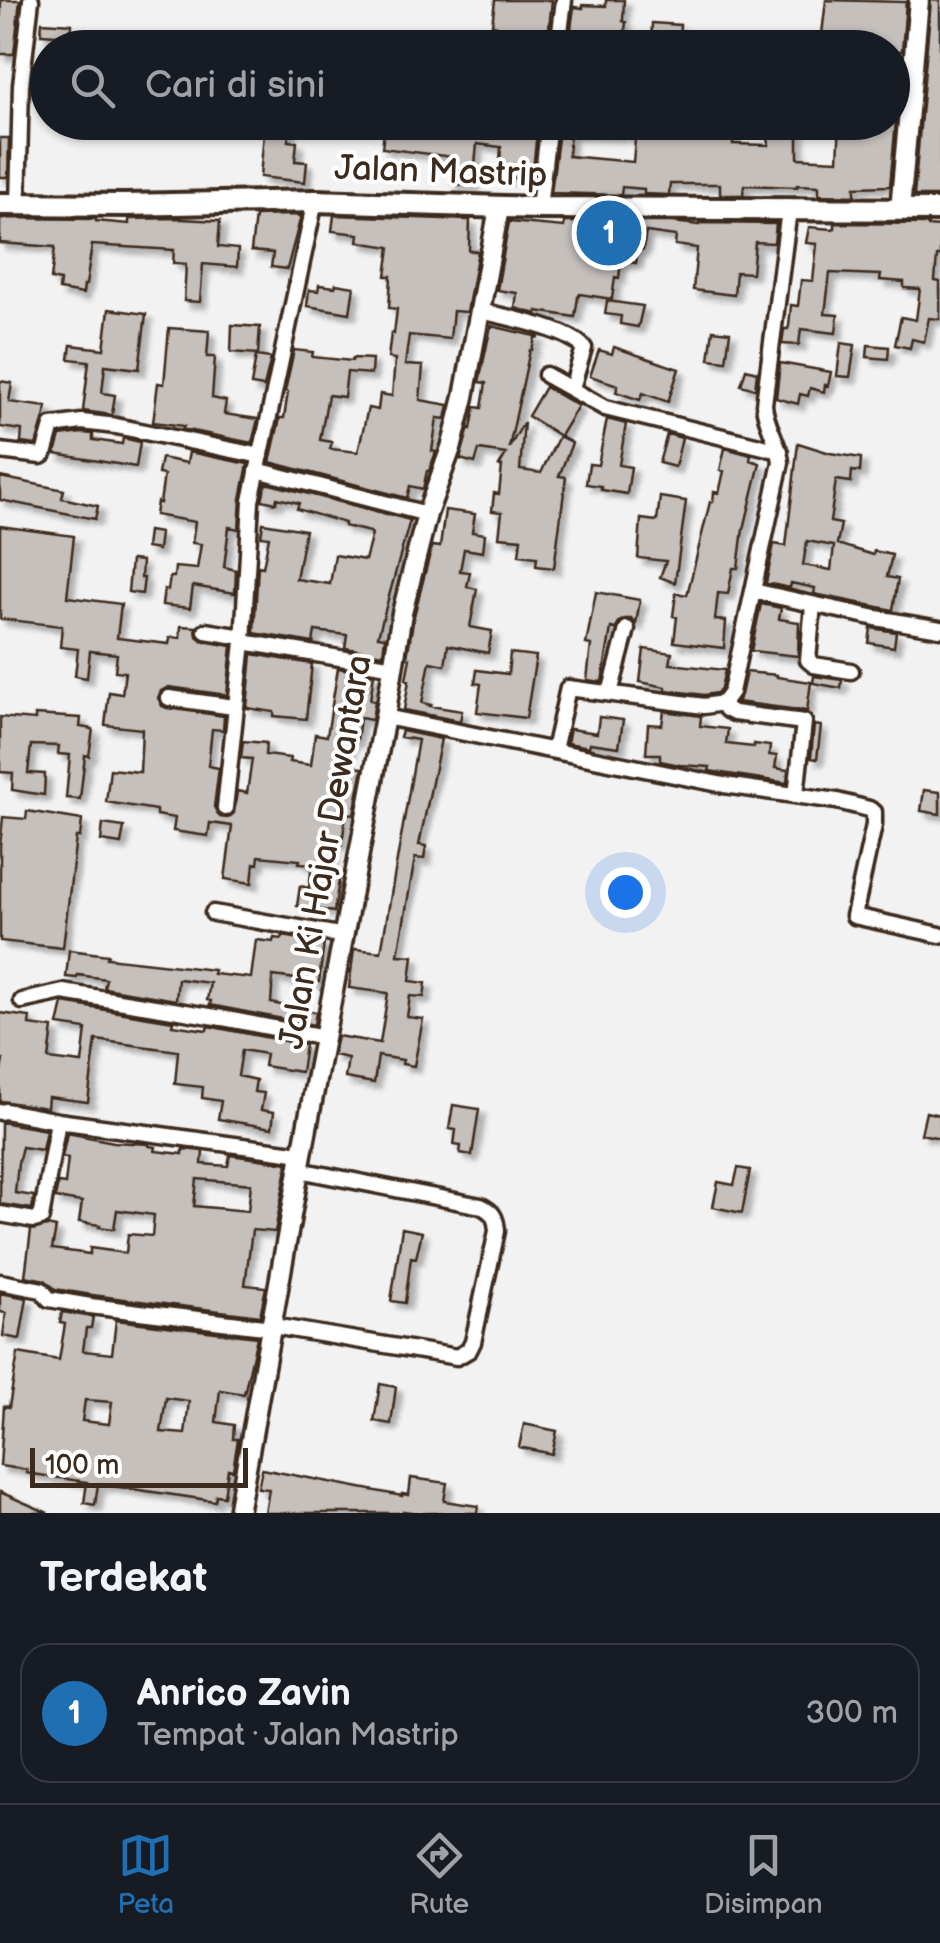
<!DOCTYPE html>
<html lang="id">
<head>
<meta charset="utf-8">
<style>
  :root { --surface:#171b24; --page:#20242c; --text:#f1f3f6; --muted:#9ea1a6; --line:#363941; --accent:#1f6fb2 }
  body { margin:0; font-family:"Balsamiq Sans",sans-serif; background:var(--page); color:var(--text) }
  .scale { position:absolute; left:30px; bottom:25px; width:218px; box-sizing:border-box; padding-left:10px; border:5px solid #3b2a1e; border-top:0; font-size:28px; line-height:35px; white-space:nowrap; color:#3b2a1e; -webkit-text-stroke:8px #fff; paint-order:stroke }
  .you { position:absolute; left:625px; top:892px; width:35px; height:35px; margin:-25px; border:8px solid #fff; border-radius:50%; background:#1a73e8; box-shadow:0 0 0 15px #1a73e833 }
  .badge { display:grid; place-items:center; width:65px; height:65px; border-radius:50%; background:var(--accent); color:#fff; font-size:32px; font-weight:700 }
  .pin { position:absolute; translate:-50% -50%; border:5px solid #fff; box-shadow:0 2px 10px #0006 }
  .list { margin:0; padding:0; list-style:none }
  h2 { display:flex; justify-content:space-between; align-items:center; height:130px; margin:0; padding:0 40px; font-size:42px }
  h2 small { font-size:32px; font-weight:400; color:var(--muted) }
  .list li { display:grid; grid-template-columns:65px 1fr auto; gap:30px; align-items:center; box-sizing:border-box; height:140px; margin:0 20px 20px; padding:0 20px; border:2px solid var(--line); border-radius:30px }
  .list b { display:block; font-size:38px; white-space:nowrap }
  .list p { margin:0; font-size:32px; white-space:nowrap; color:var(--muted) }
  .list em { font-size:32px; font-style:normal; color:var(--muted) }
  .icon { flex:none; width:55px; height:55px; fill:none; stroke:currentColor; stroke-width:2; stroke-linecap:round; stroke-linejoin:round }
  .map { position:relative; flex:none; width:940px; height:1513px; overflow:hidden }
  .search { position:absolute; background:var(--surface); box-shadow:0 2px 8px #0004; left:30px; right:30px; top:30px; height:110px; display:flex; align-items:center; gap:25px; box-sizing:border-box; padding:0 35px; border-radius:55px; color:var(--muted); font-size:38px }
  .sheet { height:290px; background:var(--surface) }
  nav { display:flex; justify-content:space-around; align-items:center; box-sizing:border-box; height:140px; border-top:2px solid var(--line); background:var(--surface); font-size:28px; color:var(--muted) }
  nav a { display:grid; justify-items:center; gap:5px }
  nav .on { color:var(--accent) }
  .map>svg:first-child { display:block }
  .building { fill:#c6c0bd; stroke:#3b2a1e; stroke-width:2.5; fill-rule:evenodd; filter:url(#shadow) }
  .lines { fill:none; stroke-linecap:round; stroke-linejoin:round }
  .minor-casing { stroke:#3b2a1e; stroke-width:21 }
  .tertiary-casing { stroke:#3b2a1e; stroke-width:25 }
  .secondary-casing { stroke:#3b2a1e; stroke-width:28 }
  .minor { stroke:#fff; stroke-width:14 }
  .tertiary { stroke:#fff; stroke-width:18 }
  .secondary { stroke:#fff; stroke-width:20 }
  .labels { text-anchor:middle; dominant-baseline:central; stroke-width:8; stroke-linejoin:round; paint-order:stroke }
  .street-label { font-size:35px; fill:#3b2a1e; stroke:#fff }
</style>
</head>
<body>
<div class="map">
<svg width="940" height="1513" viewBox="0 0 940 1513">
  <defs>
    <filter id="shadow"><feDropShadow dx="6" dy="6" stdDeviation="2.5" flood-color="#0004"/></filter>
  </defs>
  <rect width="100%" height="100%" fill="#f3f2f2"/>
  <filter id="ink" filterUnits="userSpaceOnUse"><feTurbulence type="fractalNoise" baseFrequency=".01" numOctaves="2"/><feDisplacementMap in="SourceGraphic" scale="20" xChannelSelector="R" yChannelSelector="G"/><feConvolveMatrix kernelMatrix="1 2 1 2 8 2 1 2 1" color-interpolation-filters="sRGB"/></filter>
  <g filter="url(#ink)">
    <!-- building -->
    <path class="building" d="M1 0H20L14 54H0Z
      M495 0H552L547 48 496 44 497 26 492 25Z
      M606 0H624L623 21 626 22 623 48H574V43H569L574 7 583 8V5L606 6Z
      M826 0 906 2 902 51H892V48H835L834 34H822Z
      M931 0H940V196H914Z
      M42 22 72 24 71 36 41 34Z
      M652 23 680 25 679 44 651 42Z
      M892 77H900L890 186 855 187V196L819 195V186L797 185V187L744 185 743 195H720V184H670L669 195 644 194V189L622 187 621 195 551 193 560 122H631V135L570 133 568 156 633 162 636 128 665 131V122H720V130H733V144L769 145 767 128 798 130V158L838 160 840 122H892Z
      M265 122H290L288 141 297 142 295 161 307 162 305 182 260 177Z
      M385 122 479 132 480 126 537 132 532 179 499 177 501 147 477 144 473 186 452 184 453 157 382 148Z
      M0 138H9L8 177H0Z
      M293 215 301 216 287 269 271 267 273 253 251 251 255 216Z
      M334 215 470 220 469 251H478L467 312 453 311 450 339 409 335 405 365 423 366 420 400 449 405 446 419 437 418 432 451 436 452 429 471H427L423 489 410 486 407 498 270 462 280 418H284L288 392 285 391 294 350 313 352 312 357 352 361 353 358 372 359 371 374 347 372 344 397 328 395 320 440 332 442 330 449 358 452 368 408 378 410 380 394 392 396 395 359 388 358 391 333 394 334 397 309 389 308 391 276H386L390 247 358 242 359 234 332 231Z
      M0 218 96 219V221L129 224V219L181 218V219L220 221 218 247 238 249 237 267 203 264 200 302 184 301 186 264 173 263 174 250 92 245 86 285H84L83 294 59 290 60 281 51 279 55 247 0 243Z
      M509 222 564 227V222H672L700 225V223L776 224 774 243 755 242 752 273 736 272 734 295 693 290 697 248 675 245 676 236 646 232 643 250H638L636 263 621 261 619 278 615 277 612 299 580 294 578 297 575 317 537 311V314L515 308 517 293 497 290Z
      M835 223 928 224V226L940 227V256H937L935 281 940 282V319L929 318 924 342 912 339 910 348 895 345 901 317 916 320 920 289 904 288V282L880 280 881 275 830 273 825 314 838 315 836 333 801 329 799 345 782 344 784 329H788L789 326 791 305 798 306 801 280 813 281 817 244 806 243 809 227 832 229 835 228Z
      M336 284 354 287 350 313 307 306 309 290 318 291 319 285 335 287Z
      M607 301 643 306 638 327 620 324 621 316 605 314Z
      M109 309 146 314 139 369 105 365 102 393 115 395 112 415 83 411 89 361 69 359 71 345 104 349Z
      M232 325 260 327 258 354 231 352Z
      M491 326 539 337 535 338 532 350H530L509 448 524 422 520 470 541 473 559 436 572 443 559 476 566 477 554 568 536 566 537 557 519 555 521 539 499 537 502 512 492 511 494 493 499 494 502 466H499L506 454 479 450 475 463 460 459 469 428 471 429 475 407 482 408 486 383 479 382Z
      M169 328 209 331 207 357H215L212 398 226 401 224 414 258 419 252 443 183 429 184 426 153 422 158 383 164 384Z
      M713 330 730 332 726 361 709 359Z
      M841 343 855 345 850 377 837 376Z
      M868 345 889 347 888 359 867 357Z
      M614 347 679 369 668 402 643 393 640 400 616 392 618 385 590 376 599 350 612 354Z
      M256 356 271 358 264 387 251 385Z
      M780 363 831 372 828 386 825 385 824 392 810 388 808 396 800 394 798 404 776 398Z
      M746 369 757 372 755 389 741 385Z
      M0 381 12 383 9 402 47 407 36 445 21 443 22 430 0 427Z
      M545 387 578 406 560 436 528 416Z
      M607 419 626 424 619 465 631 467 627 494 601 490V486L586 484 589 464 598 465Z
      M82 433 93 434V440L122 444 123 438 140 442 136 467 55 454 60 436Z
      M667 434 682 438 675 467 659 463Z
      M798 443 830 453 861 458 860 472 852 471 851 482 836 480 830 522 841 524 837 544 873 555 874 551 892 555 887 577 898 579 893 610 814 594 815 588 791 583 790 588 766 583 774 544 786 546ZM807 541 834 546 831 570 803 565Z
      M725 448 751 455 750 460 760 463 744 529H743L738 568H733L728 594 718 593 715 620 726 621 724 648 674 642 677 617 673 616 676 593 687 595 710 502H713L714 492 719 493 724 471 720 470Z
      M189 452 248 464 241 499 239 529 229 527 224 567 236 570 235 593 193 586 190 608 162 605 164 589 168 590 170 577H174L175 567 197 569 201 544 192 543 195 522 155 515 157 502 160 503 164 475 158 474 161 458 187 463Z
      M0 477 64 490 62 498 98 506 95 519 0 500Z
      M266 483 410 520 378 636 385 637 383 654 345 648 347 635 315 631 313 643 254 633 258 566 263 567 269 537 261 536 263 523 305 530 296 579 330 584 335 555 365 560 372 534 370 532 344 526 345 523 297 509 299 503 277 498 276 503 262 500Z
      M660 497 686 501 675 583 660 577 666 561 638 558 641 519 657 521Z
      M445 510 475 514 472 532 485 534 483 552 464 549 460 571 470 572 467 587 477 589 470 627 492 631 488 653 448 645 445 665 430 662 422 703 431 705 430 706 462 711 460 721 404 710 409 680 406 679 410 658 407 657 414 616 432 546 440 547Z
      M0 526 74 536 67 597 121 604 117 638 169 644 170 637 180 638 181 626 196 627 197 636 203 641 232 646 227 695 169 687 161 691 158 698 162 706 167 708 224 716 223 730 212 729 208 766 219 768 214 807 220 817 228 818 234 813 237 791 247 793 252 759 241 758 243 741 266 743 265 755 290 758 289 762 311 765 315 734 327 736 338 668 374 674 370 700 375 701 372 720 360 718 357 741H351L347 766 363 768 354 814 346 813 342 844 334 843 331 873 340 874 334 912 297 906 300 886 309 888 312 864 299 863 300 860 259 856 258 864 254 863 252 883 225 879 232 826 210 823 208 836 173 831 175 818 156 815V810L106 802 110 769 140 772 142 729 105 725 109 692 122 694 125 672 115 671 117 654 90 651 87 678 75 676 78 649 60 647 62 626 0 619Z
      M148 531 160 533 158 550 146 548Z
      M131 560 142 561 141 578H144L142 594 128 592Z
      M596 592 640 600 636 624 631 619H625L619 622 616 629 611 628 602 682 587 680 591 645 586 644Z
      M761 604 781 608 779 619 799 622 798 656 751 651Z
      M871 628 896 632 894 647 869 643Z
      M644 649 672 653 670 664 725 670 721 688 717 693 704 695 666 690V687L640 682Z
      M510 653 536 656 526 718 477 712 481 684 475 683 477 670 508 674Z
      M252 654 312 664 306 719 274 716V712L247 708Z
      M746 672 777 675V677L811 682 807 711 737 702 741 695Z
      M814 676 842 680 841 688 813 683Z
      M664 711 701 716 700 726 728 729 726 744 754 747V744L770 746 769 755 777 756 775 768 788 770 787 783 709 771 710 767 680 765 660 761V754H646L648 724 662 725Z
      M35 715 81 718 80 727 93 729 89 756 85 755 80 799 66 798 70 755 58 754 59 746 31 745 28 773 45 774 44 795 12 790 13 773 0 772V717L35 720Z
      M599 717 623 720 619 747 590 743 589 747 567 743 570 729 597 733Z
      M814 725 821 726 817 759 811 758Z
      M402 731 441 739 419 845 426 846 424 859 415 858 398 955 413 956 410 981 426 983 424 997 410 996 407 1017 423 1019 414 1066 402 1064 403 1060 378 1056 374 1083 345 1078 348 1058 333 1055 337 1036 380 1043 388 993 349 988 354 949 381 952 418 740 400 737Z
      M924 790 940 792V814L921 811Z
      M27 811 82 820 80 837H76L63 948 0 941V846L3 817 26 819Z
      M103 824 124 827 121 844 101 841Z
      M283 936 324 943 319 982 273 976 271 1003 316 1012 314 1025 210 1005 211 1001 207 1000 210 983 178 979 176 1000 104 988 106 979 78 975 77 978 66 977 69 950 108 955 107 958 214 970 213 974 251 978 256 940 273 942 274 938 282 939Z
      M63 1003 173 1021 172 1025 207 1030 208 1026 305 1045 301 1072 264 1066 266 1054 242 1050 238 1076 256 1080 254 1092 264 1093 261 1110 274 1112 272 1128 218 1119 221 1101 202 1098 203 1087 175 1084 178 1051 96 1040 88 1102 48 1097 47 1108 0 1101V1077L3 1060H0V1013L30 1017 29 1025 53 1028 49 1059 82 1063 86 1029 58 1025Z
      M453 1105 479 1109 472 1155 460 1153 461 1146 454 1145 456 1130 449 1129Z
      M926 1112 940 1115V1138L921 1134Z
      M1 1122 46 1130 42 1150 22 1147 18 1163 15 1193 34 1196 32 1209 0 1204Z
      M67 1133 114 1142 149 1144V1146L156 1147 155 1151 183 1154V1149L203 1151 202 1164 228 1166 230 1155 288 1163 275 1232 252 1230 245 1285 266 1287 260 1316 92 1295 55 1289 45 1280 25 1276 31 1230 47 1226 56 1228 52 1249 90 1254V1248L126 1253 128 1234 152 1236 154 1215 117 1210 114 1229 99 1227 100 1225 79 1222 82 1202 55 1198 58 1183 65 1184 68 1158 62 1157ZM197 1179 251 1184 248 1211 194 1206Z
      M738 1168 750 1170 742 1213 713 1207 718 1182 734 1185Z
      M402 1228 422 1232 416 1258 411 1257 405 1303 391 1301Z
      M0 1293 27 1298 20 1339 3 1336 6 1313 0 1312Z
      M62 1312 93 1317 91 1328H86L83 1351 112 1354 116 1320 257 1337 244 1394 220 1390 216 1422 234 1425 233 1439H238L233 1470 228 1469 224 1496 216 1495 215 1501 98 1484 95 1505 84 1503 87 1482 26 1473 27 1470 0 1466 4 1406 9 1407 18 1353 59 1360 65 1324 60 1323ZM166 1398 189 1401 185 1434 161 1432ZM85 1400 112 1402 109 1424 82 1421Z
      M380 1384 396 1387 391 1424 374 1421Z
      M524 1424 557 1431 552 1454 519 1447Z
      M262 1469 402 1496V1494L409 1495 411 1478 447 1483 444 1501 478 1506 477 1513H418L403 1511V1513H265L269 1489 258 1488Z
      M0 1492 48 1513H0Z"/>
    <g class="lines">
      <!-- minor casing -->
      <g class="minor-casing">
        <path id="minor" d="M558 48 564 0
          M315 201 251 501 243 642 394 667
          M18 205 21 85 31 0
          M539 208 549 122
          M480 311C506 317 569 329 584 348L572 388
          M546 375 605 408 780 451
          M0 451 41 456 44 454 52 426 82 422 116 426 261 456
          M257 470 427 514
          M753 591 876 618 940 629
          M813 605 808 660 814 665 851 671
          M206 631 243 637
          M610 693 627 629
          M169 698 234 707
          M723 703 726 709 734 713 804 722 796 795
          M385 717 724 785 837 801 869 809 874 812V825L854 916 940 935
          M554 750 568 688 704 706 723 703 731 692 781 462C779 441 765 425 764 404L789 210
          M225 808 243 642
          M213 913 345 936
          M22 1001 63 992 222 1018 325 1038
          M0 1112 5 1111 58 1121 302 1154
          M0 1214 34 1220 41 1218 58 1121
          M0 1282 42 1290 49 1299 90 1306 272 1328
          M273 1326 457 1357 469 1350 473 1342 497 1231C496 1217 493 1212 481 1206L299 1170"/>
      </g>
      <!-- tertiary casing -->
      <g class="tertiary-casing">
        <path id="tertiary" d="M900 210 919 0
          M238 1513 302 1154 385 717 402 613 427 514 452 445 464 397 499 208"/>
      </g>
      <!-- secondary casing -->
      <g class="secondary-casing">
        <path id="secondary" d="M0 204 125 205 315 201 539 208 940 210"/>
      </g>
      <!-- minor -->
      <use href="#minor" class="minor"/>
      <!-- tertiary -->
      <use href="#tertiary" class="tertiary"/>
      <!-- secondary -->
      <use href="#secondary" class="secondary"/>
    </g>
  </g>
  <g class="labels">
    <!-- street labels -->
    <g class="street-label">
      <text transform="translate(441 172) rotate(2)">Jalan Mastrip</text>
      <text transform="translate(326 852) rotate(-80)">Jalan Ki Hajar Dewantara</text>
    </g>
  </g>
</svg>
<div class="scale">100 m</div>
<div class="you"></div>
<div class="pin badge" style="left:609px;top:233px">1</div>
<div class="search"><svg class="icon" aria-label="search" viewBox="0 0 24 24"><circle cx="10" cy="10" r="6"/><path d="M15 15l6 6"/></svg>Cari di sini</div>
</div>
<section class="sheet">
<h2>Terdekat<small></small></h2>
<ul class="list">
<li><span class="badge">1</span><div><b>Anrico Zavin</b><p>Tempat · Jalan Mastrip</p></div><em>300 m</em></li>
</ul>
</section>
<nav>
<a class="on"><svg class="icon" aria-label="map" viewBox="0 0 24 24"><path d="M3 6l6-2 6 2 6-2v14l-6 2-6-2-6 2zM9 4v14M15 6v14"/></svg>Peta</a>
<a><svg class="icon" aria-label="directions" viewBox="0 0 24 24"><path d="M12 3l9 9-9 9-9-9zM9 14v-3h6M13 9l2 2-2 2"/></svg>Rute</a>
<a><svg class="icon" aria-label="saved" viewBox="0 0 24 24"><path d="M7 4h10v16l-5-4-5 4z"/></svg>Disimpan</a>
</nav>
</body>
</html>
